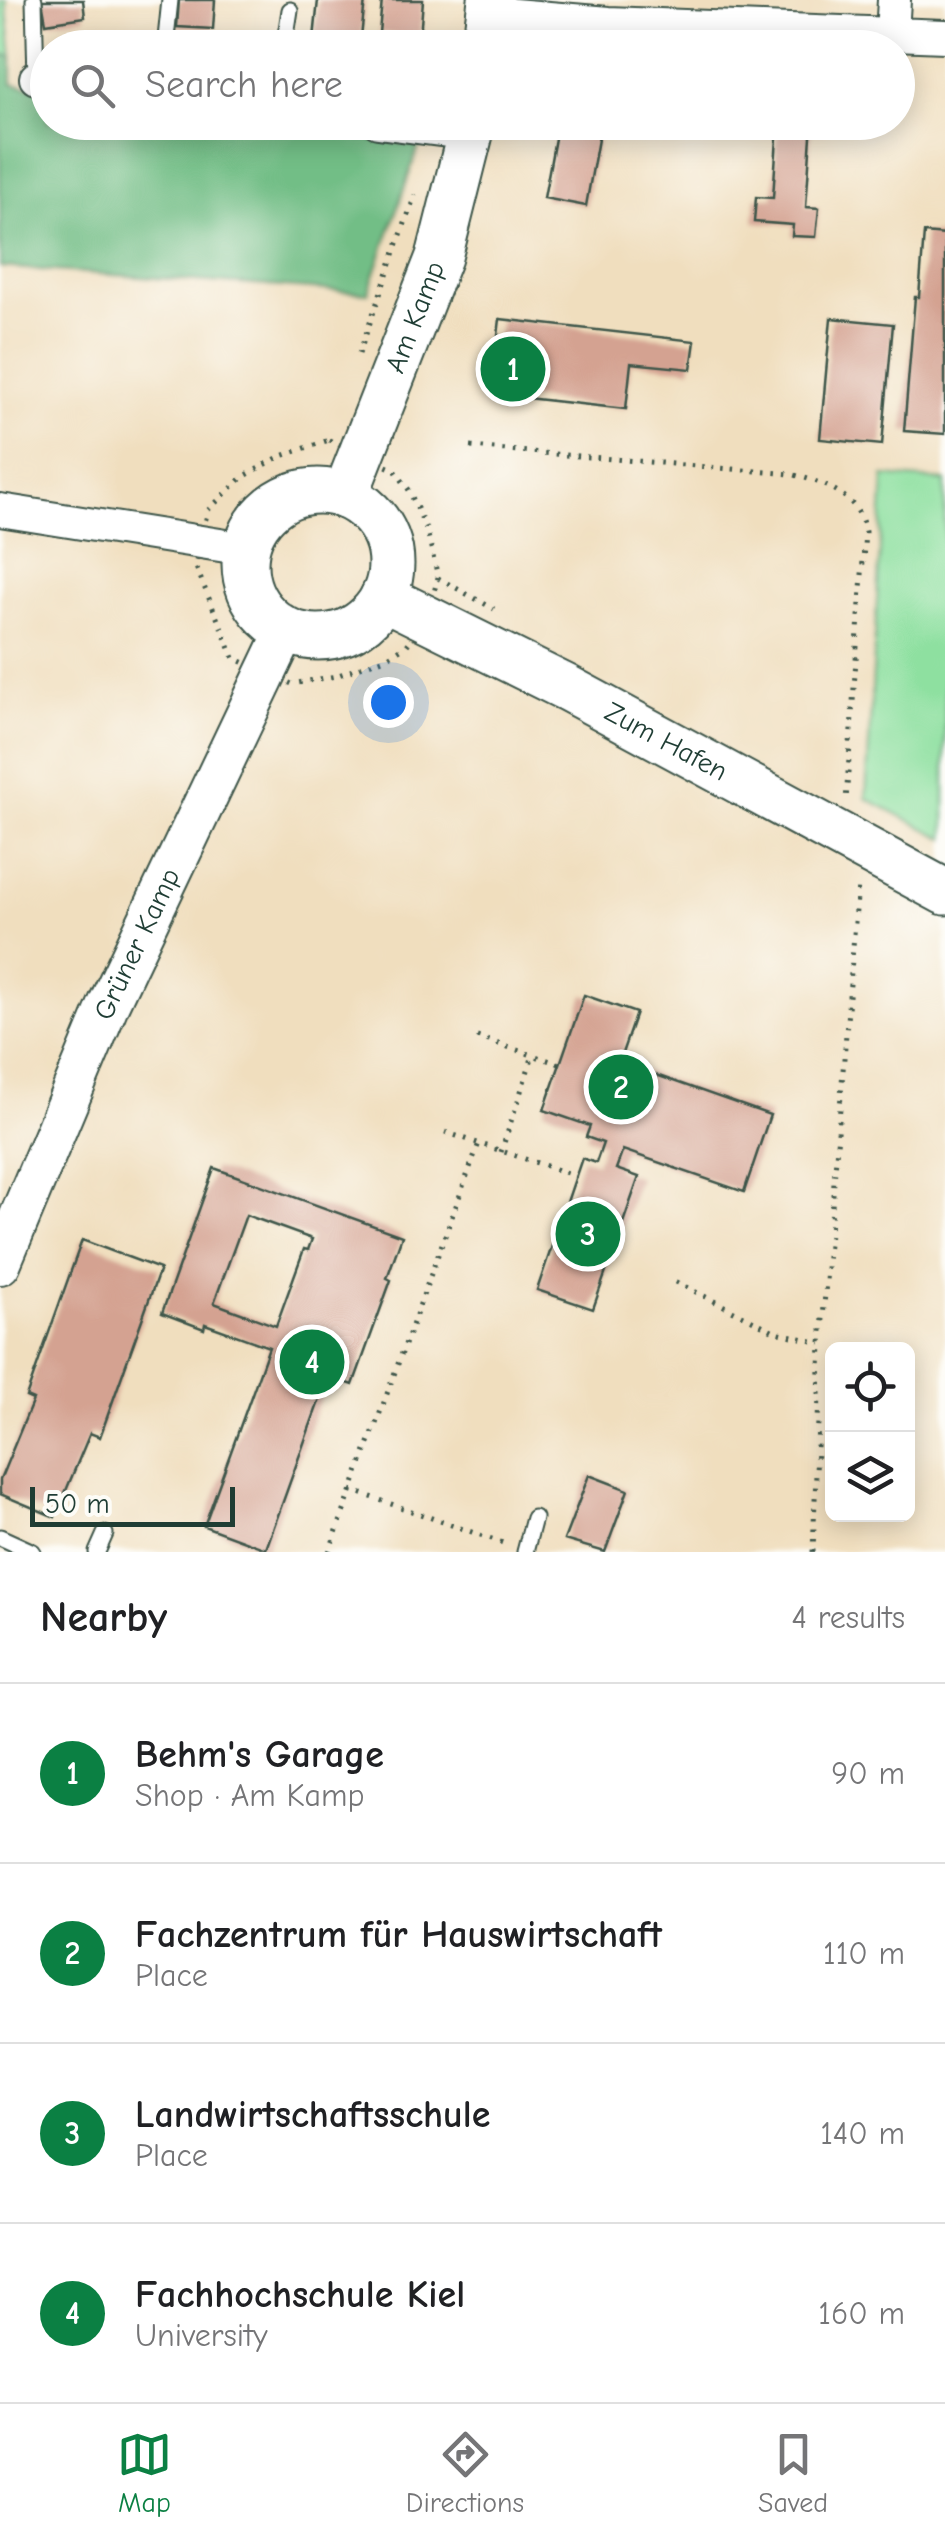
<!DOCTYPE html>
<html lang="en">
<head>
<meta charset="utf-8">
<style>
  :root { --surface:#fff; --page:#f6f6f6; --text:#202124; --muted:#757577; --line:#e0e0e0; --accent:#0b8043 }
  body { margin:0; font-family:"Comic Neue",sans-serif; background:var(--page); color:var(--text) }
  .controls { position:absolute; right:30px; bottom:30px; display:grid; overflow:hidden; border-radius:15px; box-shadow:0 5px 25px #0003 }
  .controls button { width:90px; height:90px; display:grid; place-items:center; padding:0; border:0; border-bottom:2px solid var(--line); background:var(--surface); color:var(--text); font:50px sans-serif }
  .scale { position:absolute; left:30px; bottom:25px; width:205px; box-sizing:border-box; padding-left:10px; border:5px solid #1f3d34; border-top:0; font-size:28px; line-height:35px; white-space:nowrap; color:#1f3d34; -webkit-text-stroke:8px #fdfcf7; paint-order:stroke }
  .you { position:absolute; left:388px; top:702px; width:35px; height:35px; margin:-25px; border:8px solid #fff; border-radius:50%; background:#1a73e8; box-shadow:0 0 0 15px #1a73e833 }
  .badge { display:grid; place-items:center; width:65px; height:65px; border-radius:50%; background:var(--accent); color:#fff; font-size:32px; font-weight:700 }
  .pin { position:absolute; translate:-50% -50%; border:5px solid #fff; box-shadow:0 2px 10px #0006 }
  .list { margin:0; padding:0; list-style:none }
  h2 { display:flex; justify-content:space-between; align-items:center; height:130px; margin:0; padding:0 40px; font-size:42px }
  h2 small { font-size:32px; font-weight:400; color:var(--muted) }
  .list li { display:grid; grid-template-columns:65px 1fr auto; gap:30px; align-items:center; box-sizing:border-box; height:180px; padding:0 40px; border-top:2px solid var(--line) }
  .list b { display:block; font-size:38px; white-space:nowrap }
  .list p { margin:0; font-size:32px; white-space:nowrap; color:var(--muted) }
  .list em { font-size:32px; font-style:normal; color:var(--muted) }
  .icon { flex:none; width:55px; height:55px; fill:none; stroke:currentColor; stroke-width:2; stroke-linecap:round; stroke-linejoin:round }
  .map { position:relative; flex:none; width:945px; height:1552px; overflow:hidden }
  .search { position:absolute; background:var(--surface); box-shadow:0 5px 25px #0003; left:30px; right:30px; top:30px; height:110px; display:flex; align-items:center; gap:25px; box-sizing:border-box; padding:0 35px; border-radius:55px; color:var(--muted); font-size:38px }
  .sheet { height:850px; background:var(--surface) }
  nav { display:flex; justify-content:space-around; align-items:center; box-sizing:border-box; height:140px; border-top:2px solid var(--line); background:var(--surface); font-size:28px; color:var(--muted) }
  nav a { display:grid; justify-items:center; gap:5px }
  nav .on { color:var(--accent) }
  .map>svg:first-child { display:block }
  .green { fill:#8ee0a0; stroke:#568e6a; stroke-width:2.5 }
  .forest { fill:#72be86; stroke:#487e5d; stroke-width:2.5 }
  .building { fill:#d4a291; fill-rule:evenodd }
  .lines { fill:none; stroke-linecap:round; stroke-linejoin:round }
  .service-casing { stroke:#3e5549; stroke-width:19 }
  .minor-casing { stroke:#3e5549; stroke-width:36 }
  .tertiary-casing { stroke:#3e5549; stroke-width:44 }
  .secondary-casing { stroke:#3e5549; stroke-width:49 }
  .path { stroke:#3e5549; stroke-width:5; stroke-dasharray:2.5 8; stroke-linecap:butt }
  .service { stroke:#fff; stroke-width:15 }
  .minor { stroke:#fff; stroke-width:32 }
  .tertiary { stroke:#fff; stroke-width:40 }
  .secondary { stroke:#fff; stroke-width:45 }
  .labels { text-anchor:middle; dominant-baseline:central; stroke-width:8; stroke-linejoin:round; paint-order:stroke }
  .street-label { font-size:28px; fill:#1f3d34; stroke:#fdfcf7 }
</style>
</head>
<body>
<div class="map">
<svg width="945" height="1552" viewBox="0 0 945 1552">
  <rect width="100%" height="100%" fill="#fdfcf7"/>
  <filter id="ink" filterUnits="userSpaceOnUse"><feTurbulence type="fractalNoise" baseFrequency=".01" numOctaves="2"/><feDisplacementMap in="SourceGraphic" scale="20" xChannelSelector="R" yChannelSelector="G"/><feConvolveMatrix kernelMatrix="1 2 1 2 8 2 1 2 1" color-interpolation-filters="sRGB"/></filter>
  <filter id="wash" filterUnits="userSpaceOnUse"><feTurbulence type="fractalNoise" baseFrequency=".0048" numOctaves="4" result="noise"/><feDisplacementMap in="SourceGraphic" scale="40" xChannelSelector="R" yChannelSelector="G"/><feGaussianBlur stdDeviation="2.25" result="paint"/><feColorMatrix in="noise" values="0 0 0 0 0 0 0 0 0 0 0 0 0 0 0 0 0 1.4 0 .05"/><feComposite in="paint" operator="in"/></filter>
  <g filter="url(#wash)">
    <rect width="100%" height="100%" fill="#f0debe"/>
    <!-- green -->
    <path class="green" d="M0 0H6L12 57 0 54Z
      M884 476 945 481V839L866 798Z"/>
    <!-- forest -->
    <path class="forest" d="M0 54 12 57V84L47 90 48 122 263 123 419 146 368 293 0 267Z"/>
    <g id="blocks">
      <!-- building -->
      <path class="building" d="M42 0H83L85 17 46 23Z
        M179 0H215L213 29 177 27Z
        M318 0H365L360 48H313Z
        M382 0H423L420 37 379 33Z
        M94 33 144 39 143 48H92Z
        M558 122 600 128 586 206 544 198Z
        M778 122H812L806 207 819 208 816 237 792 236 793 225 754 222 756 197 773 198Z
        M924 233 945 235V434L904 431 915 297H919Z
        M831 318 893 324 882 445 820 439Z
        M500 319 695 341 691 369 631 363 626 409 491 394Z
        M584 995 636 1013 619 1062 770 1115 744 1192 623 1150 616 1169 639 1177 593 1309 537 1290 582 1158 596 1163 603 1143 586 1137 590 1126 544 1110Z
        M214 1168 402 1236 387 1278 391 1280 353 1385 328 1376 266 1549 204 1526 269 1347 205 1324 204 1329 162 1313ZM246 1215 312 1239 308 1250 304 1249 276 1326 214 1303Z
        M82 1240 160 1269 100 1437 90 1433 55 1517 0 1494V1480L33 1400 26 1397Z
        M589 1475 628 1490 605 1552 564 1540Z"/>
    </g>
  </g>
  <g filter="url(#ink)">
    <use href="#blocks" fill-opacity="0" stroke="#3e5549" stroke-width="2.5"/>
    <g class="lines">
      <!-- service casing -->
      <g class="service-casing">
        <path id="service" d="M34 0 36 78
          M165 48 170 0
          M284 48 290 10
          M0 1537 33 1552
          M97 1552 105 1534
          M525 1552 534 1518"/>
      </g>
      <!-- minor casing -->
      <g class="minor-casing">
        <path id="minor" d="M491 13 608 23 945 36
          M892 34 894 0
          M36 78 48 79
          M378 122 471 134
          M0 510 245 549"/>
      </g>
      <!-- tertiary casing -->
      <g class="tertiary-casing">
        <g id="tertiary">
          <path id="s1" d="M0 1264 109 1003 286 631"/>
        </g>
      </g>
      <!-- secondary casing -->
      <g class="secondary-casing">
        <g id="secondary">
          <path d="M485 48 491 0"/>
          <circle cx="318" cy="564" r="73"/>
          <path id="s2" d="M345 496 439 257 473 122"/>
          <path id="s3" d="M383 597 567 688 945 892"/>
        </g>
      </g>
      <!-- path -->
      <path class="path" d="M359 354 415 195
        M329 440 395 470 409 490 427 531 438 577 427 619 407 645 388 657 336 676 292 684 234 658 195 565 208 510 243 477 279 457Z
        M471 447 791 474C824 483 859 494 865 532L846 801
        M438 578 494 609
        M477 1037 560 1064
        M445 1132 576 1176
        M501 1152 532 1058
        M676 1282 776 1332 821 1343
        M351 1490 509 1545
        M329 1552 479 1143
        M813 1552 821 1343 858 885"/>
      <!-- service -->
      <use href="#service" class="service"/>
      <!-- minor -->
      <use href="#minor" class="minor"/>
      <!-- tertiary -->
      <use href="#tertiary" class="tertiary"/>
      <!-- secondary -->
      <use href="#secondary" class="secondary"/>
    </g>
  </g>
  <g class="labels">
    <!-- street labels -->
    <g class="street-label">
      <text stroke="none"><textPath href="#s2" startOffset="192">Am Kamp</textPath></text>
      <text stroke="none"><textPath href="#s3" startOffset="318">Zum Hafen</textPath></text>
      <text stroke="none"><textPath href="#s1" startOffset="348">Grüner Kamp</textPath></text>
    </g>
  </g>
</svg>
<div class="controls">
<button><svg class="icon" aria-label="locate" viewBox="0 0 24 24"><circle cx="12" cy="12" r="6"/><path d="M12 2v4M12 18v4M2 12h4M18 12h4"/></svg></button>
<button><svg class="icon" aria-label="layers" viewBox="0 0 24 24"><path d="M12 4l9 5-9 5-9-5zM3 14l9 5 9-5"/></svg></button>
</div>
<div class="scale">50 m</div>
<div class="you"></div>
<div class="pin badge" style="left:513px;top:369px">1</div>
<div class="pin badge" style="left:621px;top:1087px">2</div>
<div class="pin badge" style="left:588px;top:1234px">3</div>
<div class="pin badge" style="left:312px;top:1362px">4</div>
<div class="search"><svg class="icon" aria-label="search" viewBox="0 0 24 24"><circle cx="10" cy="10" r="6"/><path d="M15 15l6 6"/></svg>Search here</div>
</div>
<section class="sheet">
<h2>Nearby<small>4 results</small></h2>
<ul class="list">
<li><span class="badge">1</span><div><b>Behm's Garage</b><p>Shop · Am Kamp</p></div><em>90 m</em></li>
<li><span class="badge">2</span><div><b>Fachzentrum für Hauswirtschaft</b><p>Place</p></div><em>110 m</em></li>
<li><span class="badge">3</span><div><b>Landwirtschaftsschule</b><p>Place</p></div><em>140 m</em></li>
<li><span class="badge">4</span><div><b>Fachhochschule Kiel</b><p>University</p></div><em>160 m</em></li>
</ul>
</section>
<nav>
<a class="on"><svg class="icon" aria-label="map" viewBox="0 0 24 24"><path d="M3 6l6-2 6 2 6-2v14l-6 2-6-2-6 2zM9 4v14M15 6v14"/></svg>Map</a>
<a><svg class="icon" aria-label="directions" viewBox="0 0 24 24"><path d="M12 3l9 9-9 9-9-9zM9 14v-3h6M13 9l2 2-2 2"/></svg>Directions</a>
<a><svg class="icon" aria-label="saved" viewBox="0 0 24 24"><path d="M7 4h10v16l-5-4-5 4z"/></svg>Saved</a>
</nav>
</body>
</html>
